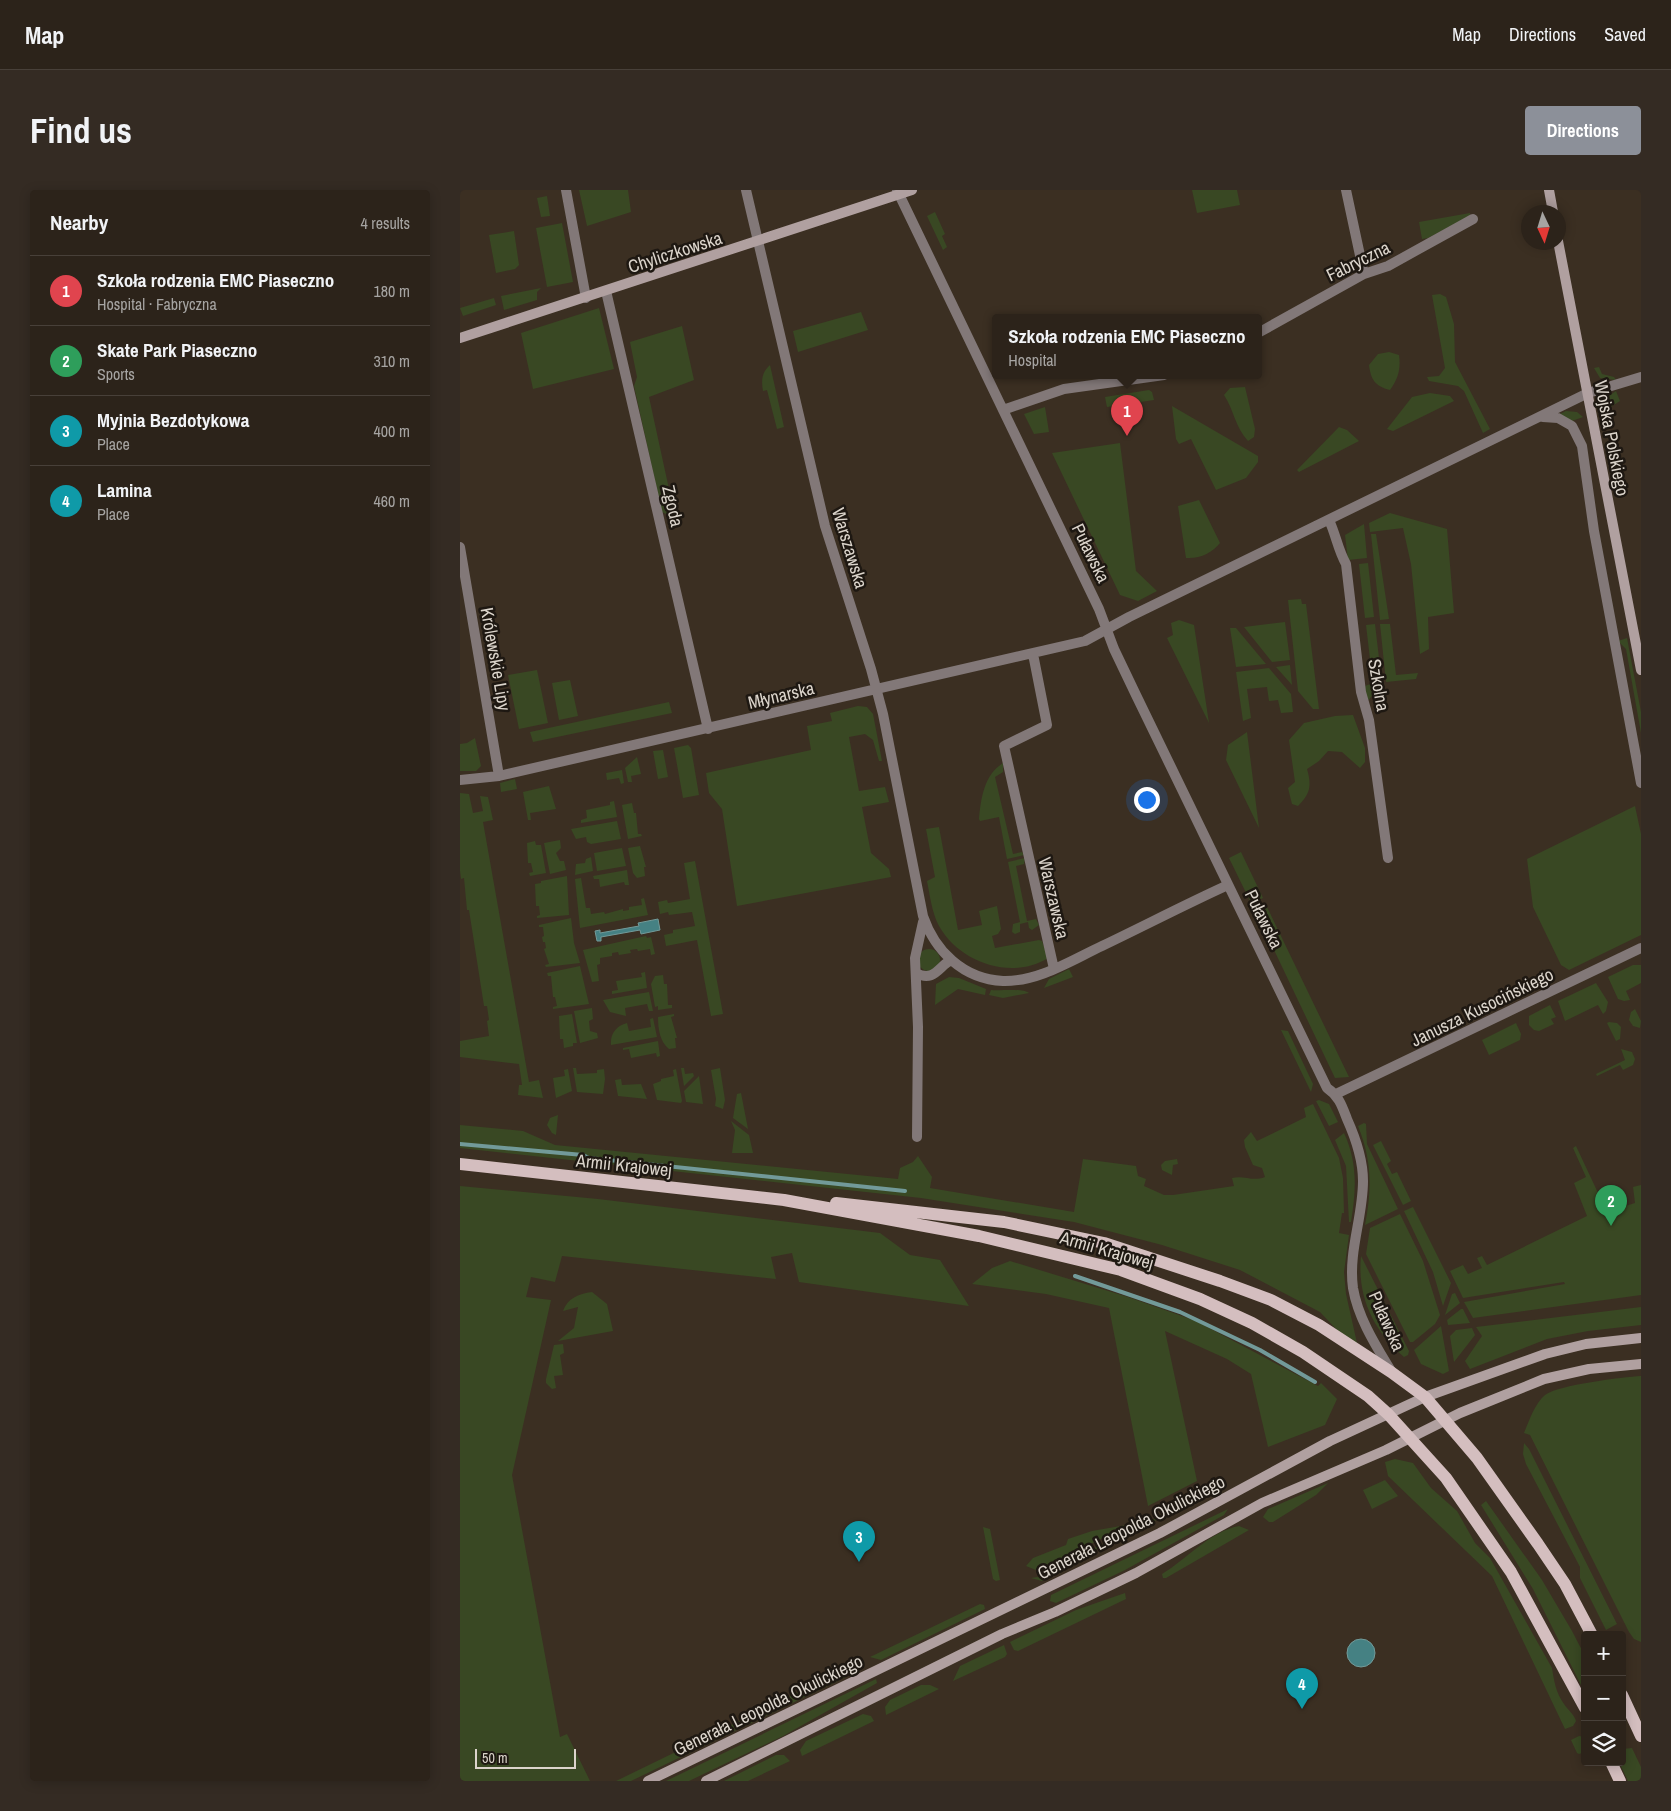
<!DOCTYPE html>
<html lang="en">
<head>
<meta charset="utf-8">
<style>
  :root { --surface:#2c231a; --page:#342b23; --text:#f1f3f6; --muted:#a6a4a2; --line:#484039; --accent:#8c9099 }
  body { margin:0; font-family:"Archivo Narrow",sans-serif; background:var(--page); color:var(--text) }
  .controls { position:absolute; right:15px; bottom:15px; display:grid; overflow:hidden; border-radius:5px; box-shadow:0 2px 12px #0003 }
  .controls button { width:45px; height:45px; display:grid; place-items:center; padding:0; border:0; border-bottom:1px solid var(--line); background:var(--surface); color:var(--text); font:25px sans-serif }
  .compass { position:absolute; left:1061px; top:15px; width:45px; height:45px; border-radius:50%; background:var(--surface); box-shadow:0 2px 12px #0003; rotate:176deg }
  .scale { position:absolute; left:15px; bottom:12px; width:101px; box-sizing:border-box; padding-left:5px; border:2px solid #dbd4cb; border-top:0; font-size:14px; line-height:18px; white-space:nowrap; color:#dbd4cb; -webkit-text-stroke:4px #1e1812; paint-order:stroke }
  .you { position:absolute; left:686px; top:609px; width:18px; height:18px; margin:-12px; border:4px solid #fff; border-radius:50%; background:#1a73e8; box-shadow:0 0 0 8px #1a73e833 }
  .badge { display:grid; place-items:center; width:32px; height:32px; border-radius:50%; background:var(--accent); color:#fff; font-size:16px; font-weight:700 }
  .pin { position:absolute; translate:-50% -41px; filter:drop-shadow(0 1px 2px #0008) }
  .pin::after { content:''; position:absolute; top:26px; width:18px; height:15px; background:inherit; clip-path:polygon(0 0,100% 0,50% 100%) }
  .popup { position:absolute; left:532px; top:124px; width:270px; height:65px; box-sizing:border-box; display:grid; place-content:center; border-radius:5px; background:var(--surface); filter:drop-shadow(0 1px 4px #0005); font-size:16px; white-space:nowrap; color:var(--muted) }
  .popup b { font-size:19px; color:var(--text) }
  .popup::after { content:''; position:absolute; left:50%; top:100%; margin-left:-10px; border:10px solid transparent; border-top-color:var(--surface) }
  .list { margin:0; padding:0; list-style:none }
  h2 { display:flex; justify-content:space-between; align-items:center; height:65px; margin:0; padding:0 20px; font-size:21px }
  h2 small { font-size:16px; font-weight:400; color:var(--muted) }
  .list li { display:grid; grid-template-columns:32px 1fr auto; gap:15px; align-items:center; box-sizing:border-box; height:70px; padding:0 20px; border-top:1px solid var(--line) }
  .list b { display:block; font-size:19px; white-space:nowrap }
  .list p { margin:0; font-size:16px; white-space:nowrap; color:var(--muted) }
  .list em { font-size:16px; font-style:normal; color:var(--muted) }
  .icon { flex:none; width:28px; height:28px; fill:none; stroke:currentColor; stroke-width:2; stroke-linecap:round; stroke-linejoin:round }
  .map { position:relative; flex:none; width:1181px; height:1591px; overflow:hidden; border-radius:5px }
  header { display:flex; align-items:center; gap:30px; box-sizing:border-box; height:70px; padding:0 25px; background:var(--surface); border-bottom:1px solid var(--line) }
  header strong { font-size:24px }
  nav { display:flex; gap:28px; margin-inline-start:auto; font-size:18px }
  .intro { display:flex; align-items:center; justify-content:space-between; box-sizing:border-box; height:120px; padding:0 30px }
  h1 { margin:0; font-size:35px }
  .button { padding:12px 22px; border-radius:5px; background:var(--accent); color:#fff; font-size:18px; font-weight:700 }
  main { display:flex; gap:30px; padding:0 30px }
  aside { flex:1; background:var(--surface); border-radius:5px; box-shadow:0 2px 12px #0003 }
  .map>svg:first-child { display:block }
  .green { fill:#394823 }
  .water { fill:#458183; stroke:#729a99 }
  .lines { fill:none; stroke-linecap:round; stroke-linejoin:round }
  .stream { stroke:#729a99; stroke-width:4 }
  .street { stroke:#827878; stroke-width:10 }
  .secondary { stroke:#b0a0a0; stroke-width:10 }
  .primary { stroke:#d4bebf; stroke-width:12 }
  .labels { text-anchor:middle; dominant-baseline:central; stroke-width:5; stroke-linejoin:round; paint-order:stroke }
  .street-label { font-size:18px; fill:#dbd4cb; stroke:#1e1812 }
</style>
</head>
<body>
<header>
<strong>Map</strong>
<nav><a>Map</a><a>Directions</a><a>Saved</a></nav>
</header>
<div class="intro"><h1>Find us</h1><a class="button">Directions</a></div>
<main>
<aside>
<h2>Nearby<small>4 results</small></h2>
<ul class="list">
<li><span class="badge" style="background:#e0444e">1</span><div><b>Szkoła rodzenia EMC Piaseczno</b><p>Hospital · Fabryczna</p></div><em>180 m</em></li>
<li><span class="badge" style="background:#2e9e5b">2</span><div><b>Skate Park Piaseczno</b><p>Sports</p></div><em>310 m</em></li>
<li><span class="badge" style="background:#0f9aa8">3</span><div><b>Myjnia Bezdotykowa</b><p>Place</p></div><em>400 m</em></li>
<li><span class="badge" style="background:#0f9aa8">4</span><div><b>Lamina</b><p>Place</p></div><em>460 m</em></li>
</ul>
</aside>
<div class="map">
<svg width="1181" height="1591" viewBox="0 0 1181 1591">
  <rect width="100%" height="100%" fill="#3b2f22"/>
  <!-- green -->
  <path class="green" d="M119 0H168L171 22 127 36Z
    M732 0H777L780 15 737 23Z
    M87 6 90 26 81 27 77 8Z
    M475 22 485 44 482 46 487 57 483 60 467 26Z
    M1010 23V26L968 48 962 49 959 32Z
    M102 33 113 92 87 97 76 38Z
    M54 41 59 75 55 79 36 83 29 45Z
    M81 98 77 102V110L44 120 41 106Z
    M980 104 986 107 994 134 995 172 1030 239 1023 243 1004 201 998 196 969 191 967 187 979 186 985 178 972 105Z
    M34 108 36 115 3 126 0 118Z
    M139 118 154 179 73 199 61 143Z
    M401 122 408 140 338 162 333 141Z
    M222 136 234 190 189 207 214 322 208 325 202 322 174 196 177 187 170 152Z
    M929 162 939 165C941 179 938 189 930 200 915 196 911 190 909 175L918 164Z
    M310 175 324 237 317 239 307 200 303 201C301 190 302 182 310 175Z
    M1139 177 1142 184 1154 187 1156 190 1140 188 1134 178Z
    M785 197 795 239 794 247 788 251C775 237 774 220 764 205L770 198Z
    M689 200 692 202 694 210 647 217 645 207Z
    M1156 201 1160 211 1143 222 1146 208Z
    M970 203 990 206 994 211 933 241 927 239 952 207Z
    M712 216 798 266V272L786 288 756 300 731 249 719 254 716 249Z
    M585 217 589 242 574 244 564 224Z
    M1106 221 1117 222 1123 227 1112 231 1100 224Z
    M879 237 887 240 899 251 839 282 837 280Z
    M660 253 676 381 697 401 678 411 660 405 592 263Z
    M739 310 760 353C752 363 740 369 726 368L718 316Z
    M930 323 987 339 994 423 968 427 969 459 960 464 951 374 943 338 910 342 909 333Z
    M904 334 907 368 888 370 885 345Z
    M911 344H916L929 429 920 430Z
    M908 373 914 427 905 428 899 374Z
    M841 409 842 414H846L859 519H853L838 501 828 410Z
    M719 430 734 435 749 533 707 448 713 445 711 433Z
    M825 432 830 470 812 472 784 437Z
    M915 434 919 468 910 469 906 435Z
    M920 434H930L936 485 958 483 956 489 926 492Z
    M770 438H776L806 474 776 477Z
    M1167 448 1181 522V543L1166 459 1158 451Z
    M919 473 922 493 907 512 905 496 913 493 911 474Z
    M830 475 832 495 816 477Z
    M809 478 831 504 833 522 821 523 818 510 809 511 807 497 787 499 791 528 783 531 776 482Z
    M77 480 88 533 59 539 48 485Z
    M110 490 118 526 99 530 92 493Z
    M209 512 212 523 73 552 70 542Z
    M398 516 407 517 413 524 422 571H419L413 550 405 544 389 547 399 601 425 597 429 612 402 617 411 663 429 679 431 687 277 716 262 619 249 603 246 583 351 560 347 536 372 531 370 523Z
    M893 525 905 558V572L900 578 882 562 868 561 859 571 847 579C852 596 850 604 838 616L832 614 828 598 835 592 829 550 844 533 875 526Z
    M787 542 799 638 766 570 768 555Z
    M15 548 21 576 16 581H0V554L7 553Z
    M228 555 231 558 239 605 223 608 214 558Z
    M203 560 208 587 198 589 193 561Z
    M177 567 181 584 171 586 172 592H168L165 578Z
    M543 573V582L535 587 553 664 562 662 564 665 547 669 539 627 520 631 519 629C521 608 524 585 543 573Z
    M162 580 164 593 161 594 159 588 147 590 146 583Z
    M55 589 57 599 41 602 40 593Z
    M89 596 96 619 70 623 71 630H68L63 602Z
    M0 603 9 604 13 623 23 621 20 606 28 607 33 630 23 632 69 892 79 890 83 908 58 905 59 895H62L59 874 0 867V851L29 846 27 831 29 830 27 816H24L9 720H7L4 688 1 689 0 681Z
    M154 611 157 627 121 633V630L127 628 126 620 150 615V612Z
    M172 613 174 623H176L178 644H181L182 646 168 649 162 615Z
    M1175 616 1181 644V745L1109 780 1101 775 1073 717 1067 669Z
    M157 631 161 649 131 654 127 652 126 647 116 649 111 639Z
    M479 637 498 740 522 735 519 721 537 716 541 739 538 744 532 746 535 758 579 750 582 751 588 768C551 791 499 772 479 736 472 723 470 706 467 691L475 687 466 639Z
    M100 650 101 658 96 663 100 671H104L106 680 90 684 84 653Z
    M75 651 76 655H81L86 683 70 686 69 683 73 682 71 673H68L67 653Z
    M180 656 186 677H184L185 686 177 688 173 683 168 658Z
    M162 658 166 676 137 681 134 663Z
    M781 662 803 708 791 713 769 668Z
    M131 667 133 681 115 685 116 674 125 673 126 669Z
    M565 668 564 674 556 676 567 731 576 729 579 735 572 740 569 738 568 732 560 734V742L555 744 552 742 553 734 560 732 548 672Z
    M235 671 263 824 251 826 237 750 206 756 204 745 213 743V740L235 736 232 722 209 725 208 722 200 724 198 712 207 710 208 713 230 709 224 673Z
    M167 680 169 695H165L164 692 140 697 139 689H134L133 686Z
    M107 686 109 725 77 728V726L80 725 79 716H76L75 694 81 693V691Z
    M121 688 126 718H130L131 724 144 722 145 724 163 719V721L169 720V717L182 715 181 709 184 708 188 725 120 738 115 689Z
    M807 717 889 887 875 888 796 722Z
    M111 728 114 753 120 773 86 777 85 775 89 774 84 759 86 758 85 752H83L82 747 84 746 83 737H79V735Z
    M186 746 187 748 191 747 195 764 191 765 190 759 178 761 177 759 170 760 171 763 159 765 158 762 152 763V766L140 768V774L137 775 139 791 132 792 123 760Z
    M458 770a11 11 0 1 1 22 0a11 11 0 1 1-22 0Z
    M1173 775H1181V793L1166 801 1170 810 1164 811 1158 809 1148 787Z
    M120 776 129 814 93 819V817L97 816 95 807H93L91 786H88L87 783Z
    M609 779 613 787 584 798 589 789Z
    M185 782 187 798 152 804V801L158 800 156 791 182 787 181 783Z
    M203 785 204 794H207L208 815H212V818L198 820V816L195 817 191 794 195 786Z
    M489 787 499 788 526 799 525 805 498 799 475 815 476 794Z
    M1136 793 1148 812 1146 821 1143 824 1138 815 1105 831 1098 811Z
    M531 800C541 801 563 798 569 803L543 808 529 805Z
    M189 802 193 821H189L187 814 165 818 166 826 150 822 143 810Z
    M1090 815 1096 827 1091 829 1094 834 1079 841 1074 840 1069 835V826Z
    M132 818 133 829 129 831 130 841 137 843 138 848 120 853 114 821Z
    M1175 819 1181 831 1180 838 1173 836 1169 830 1171 822Z
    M112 824 117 853H113V856L104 858 103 849H100L99 826Z
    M214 824V826L211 827 217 848H215L216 858 209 859C200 852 198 839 198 827Z
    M193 828 197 847 151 855C150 844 156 836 167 833L169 841 191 837 190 829Z
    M1149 832 1157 833 1161 837 1160 849 1156 851 1147 833Z
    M1056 833 1061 844 1060 850 1029 865 1022 850Z
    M821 840 828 841 853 894 851 902Z
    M198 851 200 866 197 867 196 863 171 868 169 859 163 860V858Z
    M1161 859 1172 862 1175 869 1173 875 1163 880 1160 875 1137 886 1136 884 1165 870Z
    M113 878H116L117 884 137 883V880L144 879 145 889 143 904 117 902Z
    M221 878H224L225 884 233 883 234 886 224 896Z
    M260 878 265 910 263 919 255 916 256 909 251 880Z
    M108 879 112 901 96 908 93 888 105 886 104 880Z
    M216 879 222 911 221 913 197 910 193 894 201 891V889L214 886 213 880Z
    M239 886 243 914 226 912 224 901Z
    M161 889 162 895 181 894 187 909 158 906 155 890Z
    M281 903 288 939 273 928 277 904Z
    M859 910 869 914 878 932 869 936 856 911Z
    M853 914 879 968 883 988 884 1023H882L879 1043 889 1045 884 1082 886 1104 897 1153 878 1141 860 1122 780 1080 702 1055 614 1032 461 1008 0 958V935L63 941 95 955 438 989 440 978 453 972 458 966 472 987 470 998 614 1022 623 969 676 976 678 986 686 989 684 996 704 1005H713L774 996 772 988C785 985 792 992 805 987L802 978 793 975 785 957 784 950 791 942 797 951 846 927 844 918Z
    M98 925 96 945 92 943 87 935 90 928Z
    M271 931 289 945 293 963H272L275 940Z
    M904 933 906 934 907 954 938 1019 905 1035C912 999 912 970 898 936Z
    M884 943C898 973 896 1001 891 1032H889L886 976 875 950Z
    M921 951 931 971 927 974 932 984 937 982 951 1011 943 1015 913 955Z
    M1116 956 1147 1022 1151 1019 1154 1024 1160 1021 1159 1018 1175 1013 1173 997 1181 995V1105L1013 1128 1004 1112 1105 1094 1104 1092 1003 1108 990 1081 1003 1075 1008 1084 1022 1078 1017 1068 1022 1066 1027 1075 1127 1026 1114 993 1126 987 1113 958Z
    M717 969 718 974 713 975 712 985 702 980 701 975 705 971Z
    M0 996 138 1009 420 1043 450 1065 480 1070 509 1116 339 1092 332 1063 311 1067 316 1089 102 1066 95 1092 71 1087 66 1107 91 1110 52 1285 100 1547 107 1544 130 1591H0Z
    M953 1017 991 1093 983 1116 973 1082 944 1021Z
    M940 1024 963 1071 980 1125 975 1134 953 1152H950L906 1064 910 1038Z
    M901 1066 949 1161 948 1165 944 1167C913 1140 897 1107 901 1066Z
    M550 1071 668 1107 736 1131 858 1196 861 1193 877 1209 865 1235 808 1257 791 1184 767 1169 705 1141 737 1291 688 1316 649 1118 586 1104 512 1094 532 1078Z
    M132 1102 147 1114 153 1141 98 1151 114 1138 118 1117 103 1121C108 1108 118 1104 132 1102Z
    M995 1103 1000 1113 985 1125 992 1104Z
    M1181 1117V1135L1128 1141 1087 1149 1010 1179 1005 1171 1022 1146 1016 1137Z
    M1001 1119H1003L1010 1133 988 1135 987 1130Z
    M981 1136 989 1181 983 1184 961 1174 954 1160Z
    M1012 1138 1015 1145 994 1172 990 1146 996 1140Z
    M103 1154 104 1163 100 1165 103 1185 94 1186 96 1198 92 1199 86 1193V1189L94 1155Z
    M1181 1186V1452L1174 1449 1169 1442 1070 1245 1064 1243C1069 1231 1075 1213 1085 1205 1098 1195 1163 1187 1181 1186Z
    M1064 1253 1069 1259 1157 1434 1146 1440 1120 1388V1377L1066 1274 1063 1264Z
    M935 1269 953 1273 971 1298 997 1321 1015 1353 1030 1368 1092 1478C1094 1491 1096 1503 1104 1514 1108 1520 1114 1524 1116 1531L1113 1536 1105 1539 1032 1386 928 1286 925 1272Z
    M925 1290 938 1306 912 1319 903 1300Z
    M868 1293 856 1305 813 1332H809L803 1327 808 1319Z
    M741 1302 743 1303 721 1318 635 1360 628 1361 689 1332Z
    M1026 1311 1082 1390 1112 1441 1125 1466V1503L1073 1399 1021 1315Z
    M768 1319 764 1325 665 1380 596 1413 590 1411 591 1405Z
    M672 1334 581 1378 576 1380 566 1376 573 1368 606 1355 608 1349 632 1341Z
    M779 1336 789 1340 706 1388H703L702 1384C727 1369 749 1342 779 1336Z
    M523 1337 530 1339 540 1390 536 1391 533 1389Z
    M633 1366 582 1391 571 1388 578 1387 621 1368Z
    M665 1403 666 1409 558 1461 554 1460 550 1452 616 1420Z
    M520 1414 524 1415 525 1419 421 1470 410 1467Z
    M544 1455 547 1464 545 1467 493 1491 500 1476Z
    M392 1476 386 1487 171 1591H156Z
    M416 1489 417 1493 323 1546 229 1591H206Z
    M461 1495H470L479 1499 426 1525 425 1517 430 1510Z
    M403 1524 411 1526 414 1531 342 1566 340 1560 346 1551Z
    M1119 1546 1125 1547V1562L1119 1564 1117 1563 1111 1550Z
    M1172 1558 1181 1577V1591H1168L1159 1572H1162V1559Z
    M316 1565H324L330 1571 288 1591H264Z"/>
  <!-- water -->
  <path class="water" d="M198 729 200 740 181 744 180 740 141 747V751H137L135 741 140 740V743L179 736 178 733Z
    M887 1463a14 14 0 1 1 28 0a14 14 0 1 1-28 0Z"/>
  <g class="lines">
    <!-- stream -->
    <path class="stream" d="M0 954 123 965 129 968 445 1001
      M615 1086 720 1122 800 1160 855 1192"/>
    <!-- street -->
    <path class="street" d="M106 0 126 108
      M286 0 365 336 411 479 423 524 463 726C475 761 503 789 543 791 578 792 612 770 642 756 684 736 726 714 768 695
      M437 0 639 419 654 459 676 505 867 898C879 906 882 916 887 929 896 949 903 969 903 991 903 1027 888 1062 893 1098 898 1128 916 1156 931 1181
      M886 0 904 84
      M146 101 248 539
      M798 143 904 84 928 76 1013 29
      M543 220 604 199 704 185
      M1083 227 1098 228 1112 236 1122 256 1134 341 1181 593
      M869 330C876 345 878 360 886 374L901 502 909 530 928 668
      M0 357 39 586
      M573 464 587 535 544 556 594 779
      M0 590 39 586 625 451 669 427 1128 203 1181 187
      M456 783C474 793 479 776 491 770
      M876 904 1181 758
      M457 947 458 837 455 768 463 732"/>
    <!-- secondary -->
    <path class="secondary" d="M1089 0 1093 22
      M1098 51 1181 480
      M0 148 452 0
      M188 1591 700 1343 870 1251 965 1207 1085 1164 1126 1154 1181 1148
      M246 1591 542 1444 595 1422 676 1383 802 1313 926 1260 1000 1223 1084 1189 1129 1179 1181 1174"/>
    <!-- primary -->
    <path class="primary" d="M0 974 324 1010 519 1046 661 1080 740 1109 792 1133 843 1162 908 1206 928 1224 986 1288 1051 1382 1125 1518
      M376 1013 544 1032 644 1053 760 1091 811 1110 859 1135 931 1182 965 1207 1017 1268 1078 1354 1105 1394 1132 1445
      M1162 1505 1181 1546
      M1151 1572 1160 1591"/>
  </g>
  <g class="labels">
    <!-- street labels -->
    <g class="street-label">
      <text transform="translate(215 62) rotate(-18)">Chyliczkowska</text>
      <text transform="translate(898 71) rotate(-26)">Fabryczna</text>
      <text transform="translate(1152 248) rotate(79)">Wojska Polskiego</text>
      <text transform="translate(213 316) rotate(77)">Zgoda</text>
      <text transform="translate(390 358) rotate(73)">Warszawska</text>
      <text transform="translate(631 363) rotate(64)">Puławska</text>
      <text transform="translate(36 469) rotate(80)">Królewskie Lipy</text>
      <text transform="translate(919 495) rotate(80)">Szkolna</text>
      <text transform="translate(321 505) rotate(-13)">Młynarska</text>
      <text transform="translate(594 708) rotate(77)">Warszawska</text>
      <text transform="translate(804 729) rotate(64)">Puławska</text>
      <text transform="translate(1022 817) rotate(-26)">Janusza Kusocińskiego</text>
      <text transform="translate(164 975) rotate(6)">Armii Krajowej</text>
      <text transform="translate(647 1060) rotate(16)">Armii Krajowej</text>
      <text transform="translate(927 1131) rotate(66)">Puławska</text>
      <text transform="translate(671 1337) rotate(-27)">Generała Leopolda Okulickiego</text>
      <text transform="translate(308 1515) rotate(-26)">Generała Leopolda Okulickiego</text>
    </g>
  </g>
</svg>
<div class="controls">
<button>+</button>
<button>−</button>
<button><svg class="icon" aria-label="layers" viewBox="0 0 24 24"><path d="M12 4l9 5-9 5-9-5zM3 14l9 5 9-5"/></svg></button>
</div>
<svg class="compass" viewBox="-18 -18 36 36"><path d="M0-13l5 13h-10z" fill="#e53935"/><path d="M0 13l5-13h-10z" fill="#a6a4a2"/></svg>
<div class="scale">50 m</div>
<div class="you"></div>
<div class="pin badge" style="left:667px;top:246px;background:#e0444e">1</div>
<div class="popup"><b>Szkoła rodzenia EMC Piaseczno</b>Hospital</div>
<div class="pin badge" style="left:1151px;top:1036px;background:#2e9e5b">2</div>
<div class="pin badge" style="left:399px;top:1372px;background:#0f9aa8">3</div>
<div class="pin badge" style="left:842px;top:1519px;background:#0f9aa8">4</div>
</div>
</main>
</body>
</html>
